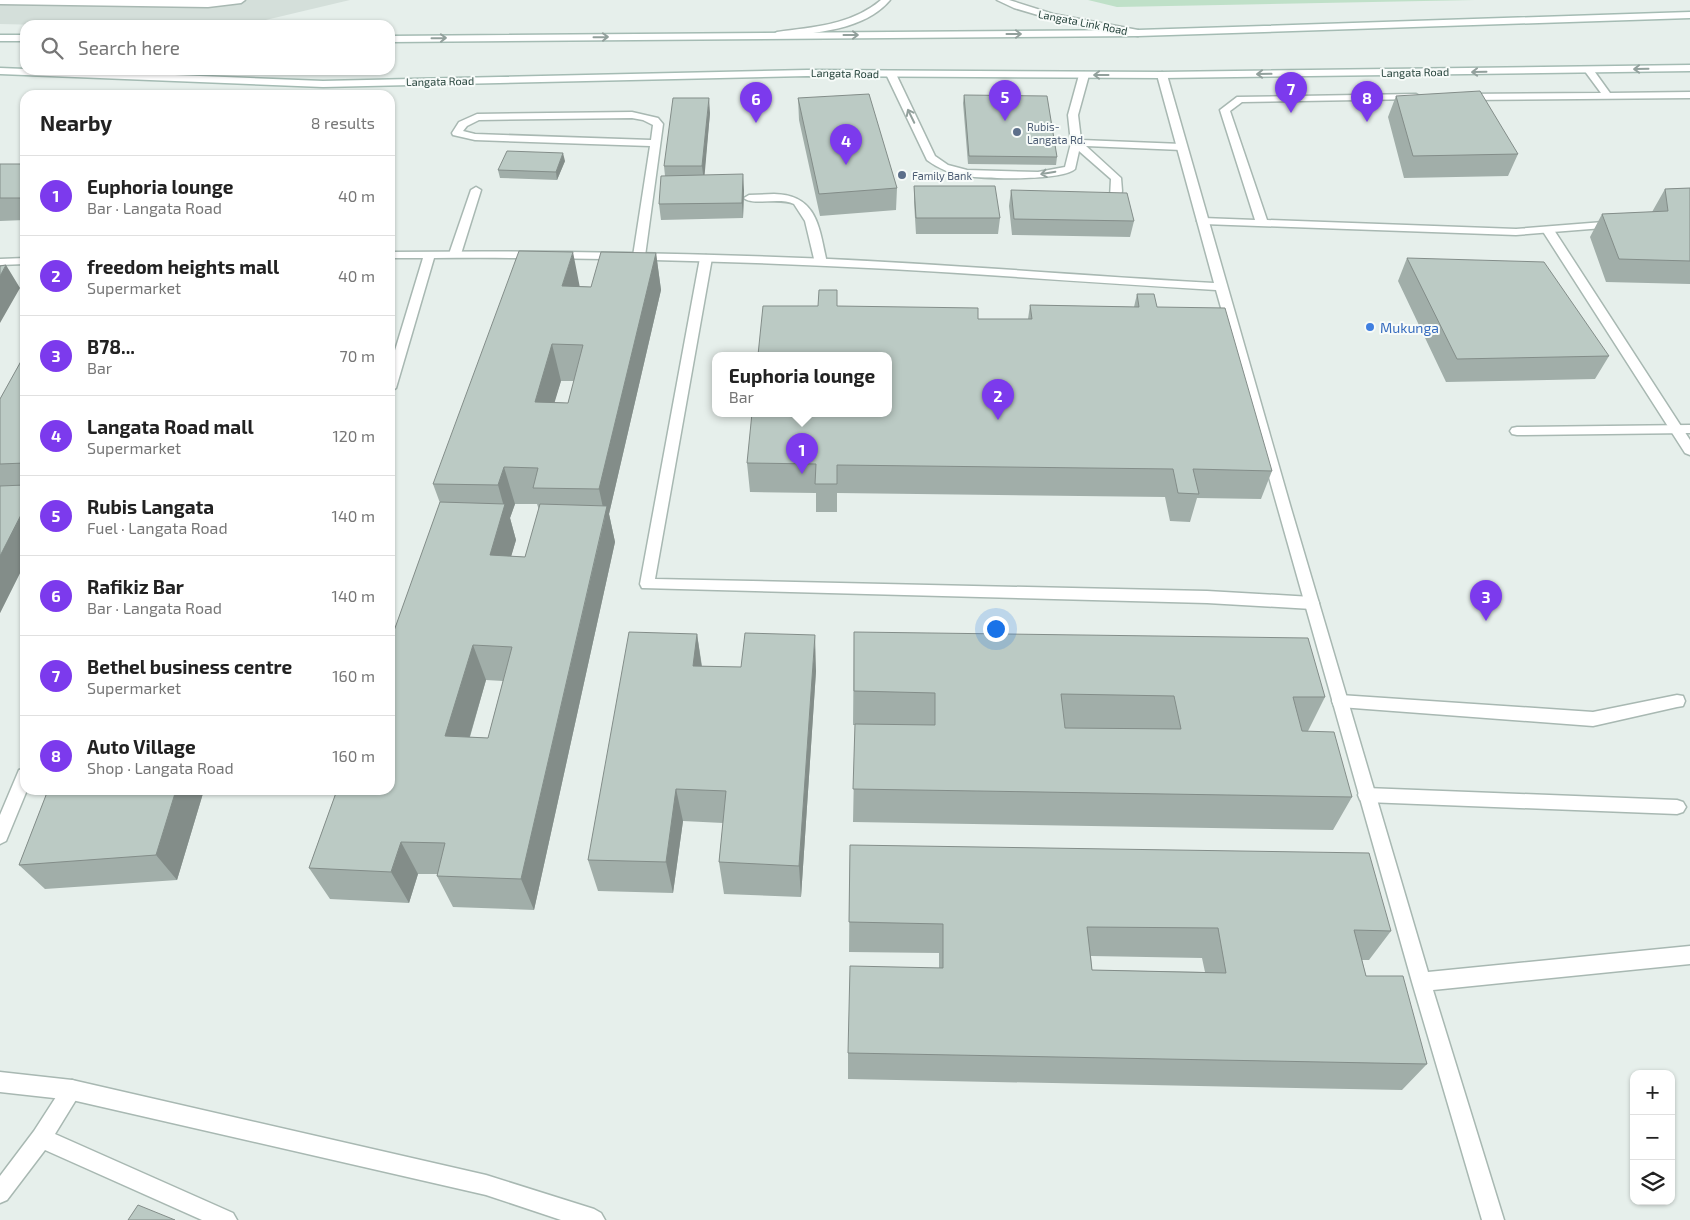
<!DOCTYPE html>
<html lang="en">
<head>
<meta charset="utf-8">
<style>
  :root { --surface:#fff; --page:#f6f6f6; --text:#222; --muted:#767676; --line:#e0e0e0; --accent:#7c3aed }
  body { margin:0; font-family:"Exo 2",sans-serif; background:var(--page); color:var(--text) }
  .controls { position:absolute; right:15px; bottom:15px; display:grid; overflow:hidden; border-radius:10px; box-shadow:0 1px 4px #0004 }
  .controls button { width:45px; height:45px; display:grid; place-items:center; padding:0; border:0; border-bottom:1px solid var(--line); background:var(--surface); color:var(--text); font:25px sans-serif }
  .you { position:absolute; left:995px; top:628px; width:18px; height:18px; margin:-12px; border:4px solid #fff; border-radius:50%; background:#1a73e8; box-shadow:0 0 0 8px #1a73e833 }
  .badge { display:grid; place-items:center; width:32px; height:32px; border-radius:50%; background:var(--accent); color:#fff; font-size:16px; font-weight:700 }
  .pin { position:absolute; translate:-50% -41px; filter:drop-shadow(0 1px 2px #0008) }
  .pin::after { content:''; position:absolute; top:26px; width:18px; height:15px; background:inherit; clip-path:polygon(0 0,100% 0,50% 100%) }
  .popup { position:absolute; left:712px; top:352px; width:180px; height:65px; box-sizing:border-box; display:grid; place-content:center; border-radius:10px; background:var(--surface); filter:drop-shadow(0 1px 4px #0005); font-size:16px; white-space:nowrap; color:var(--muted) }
  .popup b { font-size:19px; color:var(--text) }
  .popup::after { content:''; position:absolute; left:50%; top:100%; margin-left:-10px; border:10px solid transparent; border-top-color:var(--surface) }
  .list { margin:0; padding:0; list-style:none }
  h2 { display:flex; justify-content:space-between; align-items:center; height:65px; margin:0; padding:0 20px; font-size:21px }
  h2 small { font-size:16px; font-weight:400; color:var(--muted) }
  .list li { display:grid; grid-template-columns:32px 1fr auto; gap:15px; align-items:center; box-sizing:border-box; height:80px; padding:0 20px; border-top:1px solid var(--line) }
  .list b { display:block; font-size:19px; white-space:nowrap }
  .list p { margin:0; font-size:16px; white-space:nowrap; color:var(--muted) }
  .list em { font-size:16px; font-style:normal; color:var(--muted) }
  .icon { flex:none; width:28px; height:28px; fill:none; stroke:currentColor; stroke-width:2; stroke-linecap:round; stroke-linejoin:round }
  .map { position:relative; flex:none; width:1690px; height:1220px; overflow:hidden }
  .search { position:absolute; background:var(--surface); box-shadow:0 1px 4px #0004; left:20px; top:20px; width:375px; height:55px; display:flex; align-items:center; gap:12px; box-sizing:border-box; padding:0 18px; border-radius:15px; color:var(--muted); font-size:19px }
  .panel { position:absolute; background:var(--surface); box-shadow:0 1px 4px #0004; left:20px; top:90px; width:375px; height:705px; border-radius:15px }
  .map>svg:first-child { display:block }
  .built { fill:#d4dfda }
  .green { fill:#bfe0c8 }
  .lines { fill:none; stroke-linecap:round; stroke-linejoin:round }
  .service-casing { stroke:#a8b8b2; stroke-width:3 }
  .minor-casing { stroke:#a8b8b2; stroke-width:3 }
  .tertiary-casing { stroke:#a8b8b2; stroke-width:3 }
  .secondary-casing { stroke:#a4bbb3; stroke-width:3 }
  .service { fill:#fff; fill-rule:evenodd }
  .minor { fill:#fff; fill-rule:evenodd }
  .tertiary { fill:#fff; fill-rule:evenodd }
  .secondary { fill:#fff; fill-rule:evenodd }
  .wall { fill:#a1aea9; fill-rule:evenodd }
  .shaded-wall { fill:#838d89 }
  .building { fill:#bbcac4; stroke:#838d89; fill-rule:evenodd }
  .oneway { stroke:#92a09c }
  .service-dot { fill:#5c6f8a; stroke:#f7fbf9; stroke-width:2 }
  .shop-dot { fill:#3f7fe0; stroke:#f7fbf9; stroke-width:2 }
  .labels { text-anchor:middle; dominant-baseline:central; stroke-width:4; stroke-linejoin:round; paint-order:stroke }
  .far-street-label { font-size:11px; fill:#24423a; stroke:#f7fbf9 }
  .far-service-label { font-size:11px; fill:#4e5e75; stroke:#f7fbf9; text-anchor:start }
  .shop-label { font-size:14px; fill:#366cbe; stroke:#f7fbf9; text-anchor:start }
</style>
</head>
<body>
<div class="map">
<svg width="1690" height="1220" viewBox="0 0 1690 1220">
  <rect width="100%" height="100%" fill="#e6efeb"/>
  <!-- built -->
  <path class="built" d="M0 0H350L244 25H43L0 24Z"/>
  <!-- green -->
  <path class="green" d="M1088 0H1475L1117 7Z"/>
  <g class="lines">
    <!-- service casing -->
    <g class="service-casing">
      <path id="service" d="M1589 67 1592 68 1610 93 1690 92V98L1464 100 1459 97 1464 94 1601 93 1584 70Z
        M891 71 896 74 935 156 948 165 967 170 1038 172 1065 167 1071 143 1068 115 1079 75 1084 72 1089 75 1078 115 1081 140 1182 144 1187 147 1182 150 1086 146 1121 178 1122 191 1120 200 1104 207 1099 204 1110 198 1111 179 1079 151 1075 169C1062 181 986 179 967 176 952 174 939 169 927 160L886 74Z
        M1416 94 1421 97 1419 99 1242 102 1230 111 1267 220 1516 229 1616 221 1622 224 1616 227 1516 235 1203 224 1197 221 1203 218 1255 220 1220 110 1237 97Z
        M632 112 658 118 663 124 645 256 639 259 633 256 650 146 475 140 453 135 452 133 459 122 477 114ZM632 118 643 120 653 125 651 140 475 134 463 131 467 126 479 120Z
        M476 187 481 190 461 254 455 257 451 256 449 254 471 190Z
        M774 194C818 195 819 228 827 263L825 265H817L815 263 805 221 794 204C780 197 752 206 744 198L749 195Z
        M706 255 712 258 655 579 1207 591 1312 597 1317 599 1319 603 1317 607 1312 609 1207 603 642 588 640 584 700 258Z
        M1690 425V433L1517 435 1512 434 1510 431 1512 428 1517 427Z
        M1340 695 1593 712 1677 695 1683 696 1685 701 1683 706 1677 707 1593 726 1340 707 1334 706 1332 701 1334 696Z
        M1366 788 1677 800 1683 802 1686 807 1683 812 1677 814 1366 802 1360 800 1358 795 1360 790Z
        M72 1080 79 1083 82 1090 55 1134 233 1213 237 1220H202L45 1150 7 1200 0 1203V1176L34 1131 65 1083Z"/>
    </g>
    <!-- minor casing -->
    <g class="minor-casing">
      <path id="minor" d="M0 0H245L241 3 208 7 0 4Z
        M1162 72 1167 75 1290 505 1428 972 1690 946V964L1433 990 1504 1220H1482L1412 982 1216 290C1108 284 999 275 890 269 739 261 587 257 434 258L396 388 390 392V367L423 258H390V252C536 250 683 253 829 259 958 265 1086 276 1214 283L1157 75Z
        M1548 227 1554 230 1690 440V455L1685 453 1542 230Z
        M25 258V264L0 265V259Z
        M25 768V790H27L6 841 0 844V815L19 770Z
        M0 1072 72 1080 486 1175 594 1209 601 1213 605 1220H561L486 1195 72 1100 0 1092Z"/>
    </g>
    <!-- tertiary casing -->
    <g class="tertiary-casing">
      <path id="tertiary" d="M881 0H890C864 31 815 32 777 38L772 35 777 32C813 27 852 25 881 0Z
        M997 0H1009L1053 14 1138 30 1143 33 1138 36 1048 18 1014 8Z"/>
    </g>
    <!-- secondary casing -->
    <g class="secondary-casing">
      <path id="secondary" d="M1690 12V18L1138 36 390 42V36L1138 30Z
        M0 35H25V41H0Z
        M1690 65V71L1162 78 807 76 323 87 0 74V68L323 81 807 70 1162 72Z"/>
    </g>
    <!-- service -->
    <use href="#service" class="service"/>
    <!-- minor -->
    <use href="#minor" class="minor"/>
    <!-- tertiary -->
    <use href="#tertiary" class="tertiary"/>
    <!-- secondary -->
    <use href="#secondary" class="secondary"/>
  </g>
  <!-- wall -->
  <path class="wall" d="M964 95 1057 157 1056 165 968 164 963 103Z
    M1396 96 1518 154 1508 176 1404 178 1388 117Z
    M798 98 897 188 896 210 820 216 799 120Z
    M710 113 704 175 744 190 743 218 661 220 659 204 665 176 664 166Z
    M565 161 557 180 500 178 498 170Z
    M0 164H25V220L0 221Z
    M914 186 1000 218 998 234H916L914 202Z
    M1690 188V284L1606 282 1590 237 1602 214 1652 212 1665 189Z
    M1011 190 1134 221 1130 237 1012 235 1009 206Z
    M656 253 661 290 609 514 615 542 534 910 453 907 437 876V874H418L409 903 330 899 309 868 440 503 433 484 579 286 591 287ZM561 381H574L568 403 554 402ZM515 504H537L539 510 525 557 511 556 516 540 510 518ZM486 680 503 681 488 738 470 737Z
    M1407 258 1609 356 1595 379 1446 382 1398 281Z
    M1137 294 1157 307 1272 471 1261 499 1197 498 1190 522 1170 521 1165 497 837 493V512H816V493L750 492 747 463 838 306 978 319H1028L1030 305 1134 307Z
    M25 354V563L0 613V399Z
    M854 632 1325 697 1308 731 1352 797 1333 830 853 822 855 725H853Z
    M697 634 702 666 816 671 801 897 724 894 719 862 723 823 683 821 673 893 598 891 588 860Z
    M48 790H204L177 880 45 889 19 865Z
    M850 845 1391 931 1369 960H1362L1366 976 1427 1064 1402 1090 848 1079V1053L939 968V953L849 952ZM1091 956 1202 958 1205 972 1092 970Z"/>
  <!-- shaded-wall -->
  <path class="shaded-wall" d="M709 98 710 113 704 182 702 166Z
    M563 153 565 161 557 180 556 172Z
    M743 174 744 190 743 218 742 203Z
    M573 252 580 288 562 286Z
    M656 253 661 290 609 514 615 542 534 910 521 879 605 517 599 489Z
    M6 265 20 288 0 323V276Z
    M552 344 561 381 544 438 535 402Z
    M504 467 515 504 510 518 516 540 501 591 490 555 504 507 498 485Z
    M25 507V563L0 613V556Z
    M697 634 702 669 693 666Z
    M815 635 816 671 801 897 799 866Z
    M473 645 486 680 460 770 445 736Z
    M676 789 683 821 673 893 666 862Z
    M176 790H204L177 880 156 855Z
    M401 842 418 874 409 903 391 872Z"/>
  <!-- building -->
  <path class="building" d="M1480 91 1518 154 1413 156 1396 96Z
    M869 94 897 188 819 194 798 98Z
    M964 95 1047 96 1057 157 969 156Z
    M673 98H709L702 166H664Z
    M507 151 563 153 556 172 498 170Z
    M0 164H25V198H0Z
    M743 174 742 203 659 204 661 176Z
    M914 186H995L1000 218H916Z
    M1690 188V261L1619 259 1602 214 1668 211 1665 189Z
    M1011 190 1127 193 1134 221 1014 219Z
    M519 251 573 252 562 286 591 287 601 252 656 253 599 489 533 488 538 468 504 467 498 485 433 484ZM552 344 583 345 568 403 535 402Z
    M1407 258 1544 262 1609 356 1457 359Z
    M6 265 0 276V266Z
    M819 290H837V306L978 308V319H1032L1030 305 1139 307 1137 294H1154L1157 307 1225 308 1272 471 1193 469 1199 494 1178 493 1173 469 837 465V484H815L816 464 747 463 752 413H888V355H758L763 306H818Z
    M25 354V463L0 464V399Z
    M25 485V507L0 556V486Z
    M440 502 505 504 490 555 525 557 540 504 607 506 521 879 437 876 445 843 401 842 391 872 309 868 337 790H390V642ZM473 645 512 647 488 738 445 736Z
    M629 632 697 634 693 666 741 667 745 633 815 635 799 866 719 862 726 791 676 789 666 862 588 860Z
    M854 632 1308 638 1325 697H1293L1302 731 1334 732 1352 797 853 789 855 724 935 725V693L854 691ZM1061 694 1174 696 1181 729 1065 728Z
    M48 790H176L156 855 19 865Z
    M850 845 1369 853 1391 931 1354 930 1366 976H1403L1427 1064 848 1053 850 966 943 968V924L849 922ZM1087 927 1218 928 1226 973 1092 970Z
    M138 1205 175 1220H128Z"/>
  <!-- one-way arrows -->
  <defs><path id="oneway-shaft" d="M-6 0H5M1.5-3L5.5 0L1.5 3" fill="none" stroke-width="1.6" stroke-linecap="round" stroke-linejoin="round" transform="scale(1.25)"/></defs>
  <g class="oneway">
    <use href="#oneway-shaft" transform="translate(1014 34)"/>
    <use href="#oneway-shaft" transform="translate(851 35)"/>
    <use href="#oneway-shaft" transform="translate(601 37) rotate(-1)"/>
    <use href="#oneway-shaft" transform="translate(439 38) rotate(-1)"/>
    <use href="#oneway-shaft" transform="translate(1641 69) rotate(179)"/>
    <use href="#oneway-shaft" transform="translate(1479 72) rotate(179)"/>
    <use href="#oneway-shaft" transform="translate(1264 74) rotate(179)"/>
    <use href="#oneway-shaft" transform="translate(1101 75) rotate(-180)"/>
    <use href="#oneway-shaft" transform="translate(911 116) rotate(-116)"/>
    <use href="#oneway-shaft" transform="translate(1048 173) rotate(170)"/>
  </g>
  <!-- markers -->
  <g class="service-dot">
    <circle cx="1017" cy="132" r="5"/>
    <circle cx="902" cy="175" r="5"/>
  </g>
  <circle class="shop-dot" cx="1370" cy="327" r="5"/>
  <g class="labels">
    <!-- far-street labels -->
    <g class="far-street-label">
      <text transform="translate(1083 22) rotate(11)">Langata Link Road</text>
      <text transform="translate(1415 72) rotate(-1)">Langata Road</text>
      <text transform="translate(845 73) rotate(1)">Langata Road</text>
      <text transform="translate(440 81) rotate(-1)">Langata Road</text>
    </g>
    <!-- far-service labels -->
    <g class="far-service-label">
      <text x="1027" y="126">Rubis-<tspan x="1027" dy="13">Langata Rd.</tspan></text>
      <text x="912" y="175">Family Bank</text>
    </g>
    <!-- shop labels -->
    <g class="shop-label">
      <text x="1380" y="327">Mukunga</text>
    </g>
  </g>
</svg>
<div class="controls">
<button>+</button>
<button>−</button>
<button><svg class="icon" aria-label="layers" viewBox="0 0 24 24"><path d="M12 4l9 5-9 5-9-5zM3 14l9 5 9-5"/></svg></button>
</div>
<div class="you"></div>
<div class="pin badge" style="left:802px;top:474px">1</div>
<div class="popup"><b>Euphoria lounge</b>Bar</div>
<div class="pin badge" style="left:998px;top:420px">2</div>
<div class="pin badge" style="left:1486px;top:621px">3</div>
<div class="pin badge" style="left:846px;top:165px">4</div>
<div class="pin badge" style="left:1005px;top:121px">5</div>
<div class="pin badge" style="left:756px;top:123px">6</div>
<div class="pin badge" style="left:1291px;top:113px">7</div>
<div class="pin badge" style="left:1367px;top:122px">8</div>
<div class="search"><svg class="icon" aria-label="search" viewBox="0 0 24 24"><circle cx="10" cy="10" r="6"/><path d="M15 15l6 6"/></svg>Search here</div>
<section class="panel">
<h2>Nearby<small>8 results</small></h2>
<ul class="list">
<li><span class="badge">1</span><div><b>Euphoria lounge</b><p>Bar · Langata Road</p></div><em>40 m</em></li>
<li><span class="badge">2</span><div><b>freedom heights mall</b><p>Supermarket</p></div><em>40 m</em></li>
<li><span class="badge">3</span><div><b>B78...</b><p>Bar</p></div><em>70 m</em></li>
<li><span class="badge">4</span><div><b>Langata Road mall</b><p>Supermarket</p></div><em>120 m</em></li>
<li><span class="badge">5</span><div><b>Rubis Langata</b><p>Fuel · Langata Road</p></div><em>140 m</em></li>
<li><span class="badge">6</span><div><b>Rafikiz Bar</b><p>Bar · Langata Road</p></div><em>140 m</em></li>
<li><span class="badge">7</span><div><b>Bethel business centre</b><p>Supermarket</p></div><em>160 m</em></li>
<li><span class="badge">8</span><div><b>Auto Village</b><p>Shop · Langata Road</p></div><em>160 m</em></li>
</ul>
</section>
</div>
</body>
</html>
